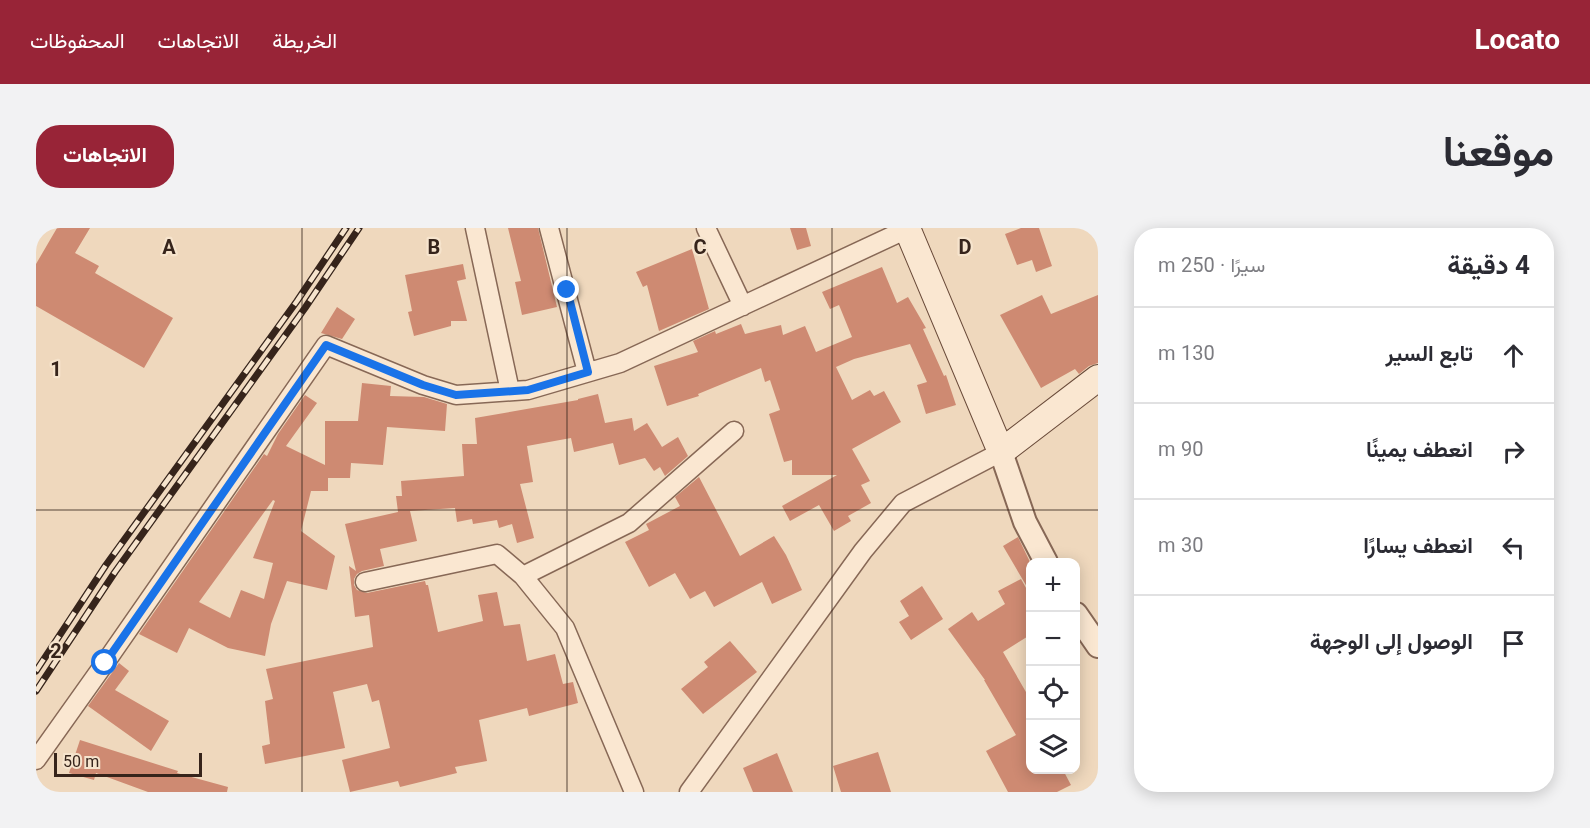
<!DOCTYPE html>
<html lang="ar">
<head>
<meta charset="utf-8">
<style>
  :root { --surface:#fff; --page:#f2f2f3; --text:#2b2b33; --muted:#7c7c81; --line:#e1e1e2; --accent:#982437 }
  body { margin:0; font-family:Georgia,Vazirmatn,serif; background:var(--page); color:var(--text); direction:rtl }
  .controls { position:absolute; right:18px; bottom:18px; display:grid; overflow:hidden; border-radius:12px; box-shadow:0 3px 15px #0003 }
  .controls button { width:54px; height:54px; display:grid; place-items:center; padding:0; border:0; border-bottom:2px solid var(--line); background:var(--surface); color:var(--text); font:30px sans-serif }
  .scale { position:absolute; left:18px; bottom:15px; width:148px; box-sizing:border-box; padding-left:6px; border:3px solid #36241b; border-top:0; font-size:16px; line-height:21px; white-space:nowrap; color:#36241b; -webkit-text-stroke:4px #f6e4cd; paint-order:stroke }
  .stop { position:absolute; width:18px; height:18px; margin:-14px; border:4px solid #1a73e8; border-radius:50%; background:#fff }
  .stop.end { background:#1a73e8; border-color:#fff; box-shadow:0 2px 6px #0008 }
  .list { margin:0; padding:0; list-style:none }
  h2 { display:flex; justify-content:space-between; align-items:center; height:78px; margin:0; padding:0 24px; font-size:26px }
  h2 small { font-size:20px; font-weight:400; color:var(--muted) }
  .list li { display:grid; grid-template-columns:39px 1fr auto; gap:18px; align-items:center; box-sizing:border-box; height:96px; padding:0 24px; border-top:2px solid var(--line) }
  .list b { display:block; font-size:22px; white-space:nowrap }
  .list em { font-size:20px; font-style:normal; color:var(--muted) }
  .icon { flex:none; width:33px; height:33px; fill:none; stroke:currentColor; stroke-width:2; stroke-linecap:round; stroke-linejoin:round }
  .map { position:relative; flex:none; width:1062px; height:564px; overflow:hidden; direction:ltr; border-radius:24px }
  header { display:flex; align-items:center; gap:36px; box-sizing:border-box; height:84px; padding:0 30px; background:var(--accent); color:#fff }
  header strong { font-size:28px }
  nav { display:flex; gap:33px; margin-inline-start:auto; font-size:21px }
  .intro { display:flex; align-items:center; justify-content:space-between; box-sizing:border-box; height:144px; padding:0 36px }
  h1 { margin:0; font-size:42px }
  .button { padding:15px 27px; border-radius:24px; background:var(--accent); color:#fff; font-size:21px; font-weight:700 }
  main { display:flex; gap:36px; padding:0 36px }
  aside { flex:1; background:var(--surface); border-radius:24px; box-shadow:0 3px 15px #0003 }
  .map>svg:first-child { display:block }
  .building { fill:#ce8a72; fill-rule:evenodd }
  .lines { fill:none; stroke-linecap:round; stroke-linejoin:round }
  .minor-casing { stroke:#876856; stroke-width:21 }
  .tertiary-casing { stroke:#876856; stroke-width:26 }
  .secondary-casing { stroke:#694a39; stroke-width:28 }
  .minor { stroke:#fae7d1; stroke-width:18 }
  .tertiary { stroke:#fae7d1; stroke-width:22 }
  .secondary { stroke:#fae7d1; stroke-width:26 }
  .rail-casing { stroke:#36241b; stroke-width:7 }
  .rail { stroke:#f6e4cd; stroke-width:4.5; stroke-dasharray:14; stroke-linecap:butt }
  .route { stroke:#1a73e8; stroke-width:8 }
  .grid { fill:none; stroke:#36241b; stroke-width:1.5; stroke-opacity:0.55 }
  .grid-label { font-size:20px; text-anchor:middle; font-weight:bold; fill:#36241b; stroke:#f6e4cd; stroke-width:4.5; stroke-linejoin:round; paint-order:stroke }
</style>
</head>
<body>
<header>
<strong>Locato</strong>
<nav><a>الخريطة</a><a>الاتجاهات</a><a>المحفوظات</a></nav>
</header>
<div class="intro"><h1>موقعنا</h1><a class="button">الاتجاهات</a></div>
<main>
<aside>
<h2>4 دقيقة<small>سيرًا · 250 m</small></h2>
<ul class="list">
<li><svg class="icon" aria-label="ahead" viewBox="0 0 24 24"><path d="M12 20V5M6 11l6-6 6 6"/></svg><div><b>تابع السير</b></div><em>130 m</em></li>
<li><svg class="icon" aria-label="right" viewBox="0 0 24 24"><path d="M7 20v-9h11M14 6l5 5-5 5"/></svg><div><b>انعطف يمينًا</b></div><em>90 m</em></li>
<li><svg class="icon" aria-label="left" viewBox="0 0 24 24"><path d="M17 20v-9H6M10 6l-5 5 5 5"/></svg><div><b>انعطف يسارًا</b></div><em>30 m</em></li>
<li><svg class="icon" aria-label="arrive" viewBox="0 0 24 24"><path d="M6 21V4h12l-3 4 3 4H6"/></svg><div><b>الوصول إلى الوجهة</b></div></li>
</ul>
</aside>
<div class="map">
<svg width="1062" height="564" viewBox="0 0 1062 564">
  <rect width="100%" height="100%" fill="#efd8bd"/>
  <!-- building -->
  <path class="building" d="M21 0H54L39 25 63 38 59 45 137 90 108 140 0 78V36Z
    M472 0H502L521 79 486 87 479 54 485 53Z
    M754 0H770L775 18 761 22Z
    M985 0H1003L1016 38 1000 44 996 32 981 37 969 6Z
    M656 21 673 81 623 103 611 57 607 59 600 44Z
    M427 36 430 51 421 53 431 93H415V98L378 108 372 84 376 83 369 47Z
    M846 39 861 75 872 69 890 100 887 101 908 148 910 147 920 177 890 186 881 157 891 154 874 116 818 131 800 139 816 172 834 162 838 168 848 163 865 194 816 221 834 253 825 257 835 275 812 288 815 293 798 303 783 277 754 293 746 278 801 247H756V232L748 234 733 186 744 182 734 152 729 154 725 140 662 166 663 168 631 178 618 138 662 124 657 113 679 103 680 106 705 96 709 106 745 97 747 107 769 98 780 124 816 109 803 77 794 81 786 64Z
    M1006 67 1015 86 1062 67V135L1053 138 1043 146 1039 141 1005 160 964 87Z
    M301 79 319 91 306 111 285 105Z
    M326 155 355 158 354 168 388 169 411 176 409 203 351 199 347 237 315 235 314 250H292V263H275L265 303 299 328 291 362 251 353 235 396 229 428 192 420 153 400 141 425 103 406 228 226 231 228 242 206 269 167 281 175 250 218 289 237V193H322ZM237 272 239 273 217 330 237 335 228 371 205 362 194 390 163 374Z
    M562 166 569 195 596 190 598 203 611 195 626 219 642 209 652 228 629 248 624 239 618 243 609 230 583 237 577 215 538 224 535 210 491 218 497 254 484 256 498 310 481 315 476 296 463 300 461 292 437 296 436 291 421 294 419 280 374 283 381 313 344 321 348 338 326 343 321 346 318 351V357L321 362 331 365 389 353 390 357H392L402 404 447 393 442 367 461 364 468 398 484 396 491 433 519 426 527 456 537 454 542 475 493 488 491 480 443 492 451 533 419 539 421 545 364 559 362 553 314 564 306 532 354 520 343 472 336 474 331 456 297 464 309 520 229 536 226 518 234 516 229 473 237 471 230 441 337 419 333 387 319 389 313 338 320 343 309 296 362 284 360 268H366L365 253 428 248 426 216H441L439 190 542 172V171Z
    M663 249 704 328 738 308 750 327 766 362 736 376 726 354 678 379 669 363 654 371 639 345 613 359 589 314 613 302 610 296 644 278 639 269Z
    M982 309 994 334V364L967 318Z
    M985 351 994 367V407L967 424 994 471V542H1027L1035 557 1021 564H972L950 523 980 507 948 452H949L912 401 936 384 942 393 969 376 962 363Z
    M886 358 907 391 875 412 863 394 873 388 864 373Z
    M694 413 721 444 667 486 645 461 672 439 668 434Z
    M83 435 93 443 79 462 133 493 115 523 52 478Z
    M44 512 142 543 141 545 192 559 191 564H112L60 545 58 552 33 545Z
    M842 524 855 564H805L797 538Z
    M741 525 757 564H717L707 540Z"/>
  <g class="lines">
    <!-- minor casing -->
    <g class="minor-casing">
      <path id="minor" d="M439 0 474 163
        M513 0 551 144
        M670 0 707 78
        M487 348 593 295 698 203
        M329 354 461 326 487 348 529 400 598 564
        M0 532 69 435 290 117 387 157 420 167 492 162 584 135 871 1
        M653 564 827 323 867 275 965 224"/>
    </g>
    <!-- tertiary casing -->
    <g class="tertiary-casing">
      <path id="tertiary" d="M965 224 989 294 1010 334
        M1040 386 1062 418"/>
    </g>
    <!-- secondary casing -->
    <g class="secondary-casing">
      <path id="secondary" d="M871 0 965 224 1062 150"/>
    </g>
    <!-- minor -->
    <use href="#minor" class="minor"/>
    <!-- tertiary -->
    <use href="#tertiary" class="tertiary"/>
    <!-- secondary -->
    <use href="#secondary" class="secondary"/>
    <!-- rail casing -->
    <g class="rail-casing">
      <path id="rail" d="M0 443 70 337 261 73 310 0
        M0 463 79 344 269 80 323 0"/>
    </g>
    <!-- rail -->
    <use href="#rail" class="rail"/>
  </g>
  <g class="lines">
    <!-- route -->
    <path class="route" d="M69 435 290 117 387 157 420 167 492 162 552 144 531 62"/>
  </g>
  <!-- grid -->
  <path class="grid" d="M266 0V564M531 0V564M796 0V564M0 282H1062"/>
  <g class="grid-label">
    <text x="133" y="26">A</text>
    <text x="398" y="26">B</text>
    <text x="664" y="26">C</text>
    <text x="929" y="26">D</text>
    <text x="20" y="148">1</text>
    <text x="20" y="430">2</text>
  </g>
</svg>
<div class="controls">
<button>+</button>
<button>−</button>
<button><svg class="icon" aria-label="locate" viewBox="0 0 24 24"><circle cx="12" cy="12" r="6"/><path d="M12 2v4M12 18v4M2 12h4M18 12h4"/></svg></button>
<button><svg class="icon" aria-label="layers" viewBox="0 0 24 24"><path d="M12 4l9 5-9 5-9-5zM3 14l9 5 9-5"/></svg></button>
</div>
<div class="scale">50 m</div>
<div class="stop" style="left:69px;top:435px"></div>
<div class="stop end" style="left:531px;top:62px"></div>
</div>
</main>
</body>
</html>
